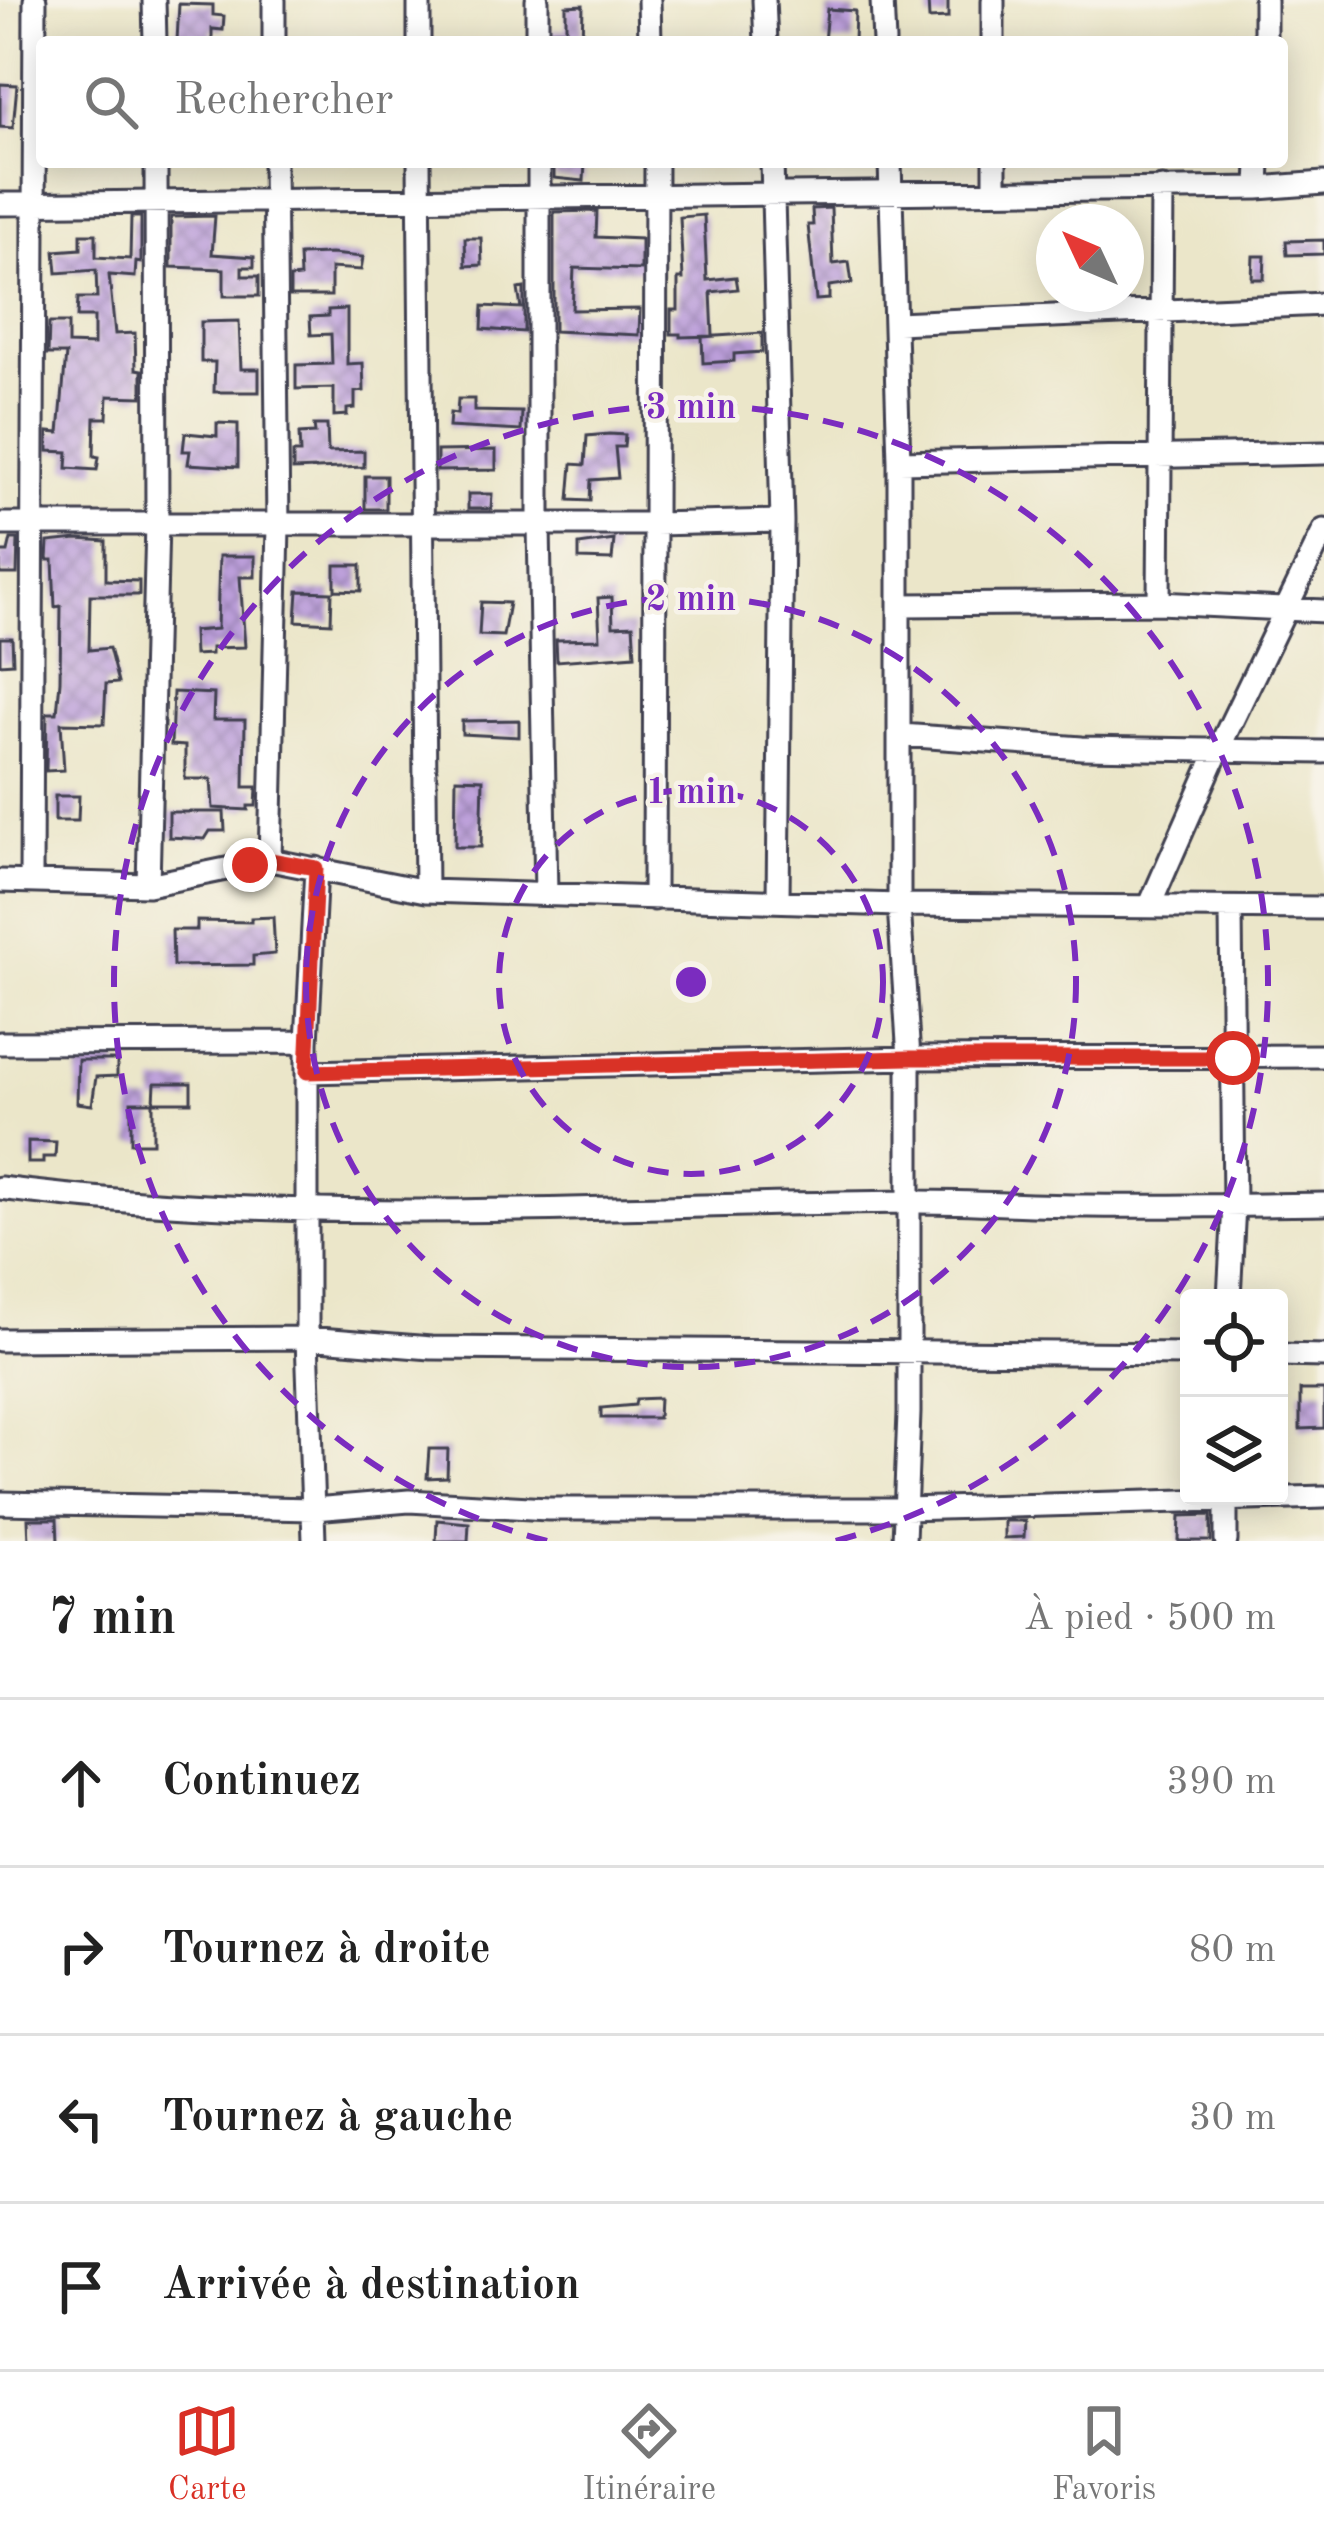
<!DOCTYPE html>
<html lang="fr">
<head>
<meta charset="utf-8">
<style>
  :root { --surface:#fff; --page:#f2f2f2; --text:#222; --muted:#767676; --line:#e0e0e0; --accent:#d93025 }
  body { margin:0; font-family:"Old Standard TT",serif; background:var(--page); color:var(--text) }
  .controls { position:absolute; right:36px; bottom:36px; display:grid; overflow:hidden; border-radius:12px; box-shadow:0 6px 30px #0003 }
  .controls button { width:108px; height:108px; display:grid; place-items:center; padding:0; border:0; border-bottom:3px solid var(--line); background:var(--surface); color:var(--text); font:60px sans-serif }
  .compass { position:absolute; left:1036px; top:204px; width:108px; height:108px; border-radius:50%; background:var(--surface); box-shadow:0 6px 30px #0003; rotate:314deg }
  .stop { position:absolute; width:36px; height:36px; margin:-27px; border:9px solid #d93025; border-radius:50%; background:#fff }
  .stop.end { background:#d93025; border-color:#fff; box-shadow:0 3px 12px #0008 }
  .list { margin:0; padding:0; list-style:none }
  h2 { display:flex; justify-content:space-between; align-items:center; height:156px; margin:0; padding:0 48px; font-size:51px }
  h2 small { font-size:39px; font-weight:400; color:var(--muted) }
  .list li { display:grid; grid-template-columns:78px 1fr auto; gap:36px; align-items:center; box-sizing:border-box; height:168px; padding:0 48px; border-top:3px solid var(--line) }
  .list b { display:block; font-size:45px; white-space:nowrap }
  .list em { font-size:39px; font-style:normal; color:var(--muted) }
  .icon { flex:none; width:66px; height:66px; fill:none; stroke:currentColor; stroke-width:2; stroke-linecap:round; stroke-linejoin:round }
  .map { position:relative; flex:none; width:1324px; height:1541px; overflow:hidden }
  .search { position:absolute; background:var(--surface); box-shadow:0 6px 30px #0003; left:36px; right:36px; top:36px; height:132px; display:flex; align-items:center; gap:30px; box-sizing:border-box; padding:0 42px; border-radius:12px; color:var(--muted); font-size:45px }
  .sheet { height:828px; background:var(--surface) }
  nav { display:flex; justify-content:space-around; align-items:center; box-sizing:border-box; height:168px; border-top:3px solid var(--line); background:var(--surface); font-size:33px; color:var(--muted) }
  nav a { display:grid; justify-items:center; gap:6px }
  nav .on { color:var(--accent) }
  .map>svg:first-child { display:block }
  .building { fill:url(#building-cross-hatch) }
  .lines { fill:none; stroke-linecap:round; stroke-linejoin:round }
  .minor-casing { stroke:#403f50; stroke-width:27 }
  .minor { stroke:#fff; stroke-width:21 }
  .route { stroke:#d93025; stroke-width:15 }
  .ring { fill:none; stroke:#7b2cbf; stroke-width:6; stroke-dasharray:21 15 }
  .centre { fill:#7b2cbf; stroke:#f7f3e8; stroke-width:6 }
  .ring-label { font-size:36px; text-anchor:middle; font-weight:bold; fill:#7b2cbf; stroke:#f7f3e8; stroke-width:9; stroke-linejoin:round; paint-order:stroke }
</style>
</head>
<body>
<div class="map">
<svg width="1324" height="1541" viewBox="0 0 1324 1541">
  <defs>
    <pattern id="building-cross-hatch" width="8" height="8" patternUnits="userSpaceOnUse" patternTransform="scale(3)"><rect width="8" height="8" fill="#bc9fda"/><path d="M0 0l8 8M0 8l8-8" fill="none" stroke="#9881b2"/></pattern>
  </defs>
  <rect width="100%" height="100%" fill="#f7f3e8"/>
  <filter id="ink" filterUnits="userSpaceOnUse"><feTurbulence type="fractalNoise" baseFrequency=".00833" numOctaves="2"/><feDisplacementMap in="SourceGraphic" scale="24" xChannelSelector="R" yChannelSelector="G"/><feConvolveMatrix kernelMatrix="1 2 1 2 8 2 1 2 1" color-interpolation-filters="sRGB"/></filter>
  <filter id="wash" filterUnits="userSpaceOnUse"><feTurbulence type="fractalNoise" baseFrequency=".004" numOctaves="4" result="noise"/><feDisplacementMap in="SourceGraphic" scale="48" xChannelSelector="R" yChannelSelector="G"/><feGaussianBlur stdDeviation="2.7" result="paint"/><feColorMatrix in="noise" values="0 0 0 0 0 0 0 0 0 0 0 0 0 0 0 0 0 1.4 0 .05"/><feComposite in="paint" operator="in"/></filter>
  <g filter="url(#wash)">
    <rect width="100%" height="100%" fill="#ebe6c9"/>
    <g id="blocks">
      <!-- building -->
      <path class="building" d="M928 0H948V18L929 19Z
        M179 4 213 5V15L224 16 223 30 212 29V42L177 41Z
        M583 5 582 42H552V30H566V6Z
        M827 9 855 11 854 42H824Z
        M0 84 17 85 13 128 0 127Z
        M554 162H585L584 181 554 178Z
        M831 208 833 264 849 262 852 283 829 286V299L816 300 808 225H813L812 209Z
        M597 211 596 237 641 239V270L574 268 572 310 640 309 639 335 554 331V212Z
        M704 215 707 280 736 277 738 289 711 292 713 336 680 337V334H671V310H678V279H683L680 217Z
        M215 216 212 254 254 257V267H242V276H259V296H224V269L171 267V217Z
        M131 217H141V263L136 262 135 277 109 275 115 334 135 333 136 369 142 370V397L108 396 107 418H95L94 456 99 457 97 470 67 468 68 452 48 451V432L59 433 66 354H48L49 323H68V344L94 345V317H77L78 298H97L96 270 57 273 55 251 81 249V234H96V257L130 259Z
        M465 238H481L482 265 466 266Z
        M1324 240V254L1287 255 1286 241Z
        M331 254 363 257 361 270 331 268V296H290V278L300 277 299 255Z
        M1253 256H1265L1264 279H1252Z
        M524 288V332L482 329 483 306 521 308 518 289Z
        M347 309V364L363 363 364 391 355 392V408L347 409V415L334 416V388L296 389V365L332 364 331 334 311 335 310 317 328 316V310Z
        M239 321 241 369H259V392H214L215 362H201V322Z
        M762 333V352L734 354V361L703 363 702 337Z
        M458 399H474V411L522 412 521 431 449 427 450 413 457 414Z
        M217 423 238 424V467L188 464 190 451H183L185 433 217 436Z
        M314 425H327L328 452 364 451V467L293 470V453H300L299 434 315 433Z
        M609 434 625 435 624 447H615L618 478 591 480 590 501 569 500 572 464 585 465 587 436Z
        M496 450V470L437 471V451Z
        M365 476H386V509H365Z
        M468 494H492L491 509H468Z
        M11 539H18L17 574H0V552H8Z
        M77 539 106 541V580L139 581V595H90L89 650 109 648 118 683 106 684 104 724 61 723 64 770 46 771 47 713H57L60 681 61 606 55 607 53 560H47L48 542Z
        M614 540 612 560 579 559V545Z
        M219 556H255V577H240L245 647 211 648V654L194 655 193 631 217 629Z
        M335 565H361V591L335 590Z
        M298 591 332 592 331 623 296 621Z
        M612 597 613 626 633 625 635 655 557 661 556 640 600 639 598 598Z
        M481 602 509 603 503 636 479 635Z
        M0 638H12L13 663 0 664Z
        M173 692 214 694 213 720H245L244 787H257L256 806H248V810L213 808 211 779H185V746L171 745Z
        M519 720V737L462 734V721Z
        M456 778 483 779 481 847H455Z
        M55 796H79L78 821H55Z
        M169 812H224L225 831H210L205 839 169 837Z
        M273 917 275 954 253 956V965L173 966 172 930H197V921L251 922V918Z
        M78 1060H117V1076L96 1077 92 1105 77 1103Z
        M155 1083H191V1102H154Z
        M131 1102H153V1143H131Z
        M28 1141 56 1142 55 1157H43V1163H28Z
        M1300 1390H1324V1428L1300 1429Z
        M659 1398 658 1418H601V1408L635 1405 636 1399Z
        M429 1449H448L447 1477 427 1478Z
        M1211 1515V1541H1179L1180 1516Z
        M28 1519H57L58 1541H29Z
        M437 1520 469 1523 468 1541H436Z
        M1004 1521H1025L1024 1537 1004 1538Z"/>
    </g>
  </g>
  <g filter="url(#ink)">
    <use href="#blocks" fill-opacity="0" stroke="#403f50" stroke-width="3"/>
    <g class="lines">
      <!-- minor casing -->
      <g class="minor-casing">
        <path id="minor" d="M154 0 155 42
          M274 0V42
          M419 0V42
          M537 0V42
          M649 0 650 42
          M764 0 766 42
          M882 0 884 42
          M993 0V42
          M1265 42V0
          M419 162 426 891
          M539 162V527L546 894
          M772 162 782 521 778 900
          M890 162 899 462V905L909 1058V1413L904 1541
          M995 162V189
          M1258 188 1259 162
          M0 204 1258 188 1324 183
          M897 323 1324 304
          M899 462 1324 453
          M0 524H655L656 162
          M1159 603 1162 188
          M901 605 1159 603 1324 611
          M901 735 1082 748 1324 752
          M270 860 278 526 274 162
          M31 880 35 0
          M0 881 148 885 270 860 426 891 899 905 1324 908
          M148 885 157 522 156 162
          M654 899 655 524 782 521
          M1149 907 1218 750 1324 530
          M0 1043 307 1042
          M307 1072 909 1058 1324 1056
          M0 1188C300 1227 605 1205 907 1202 967 1201 1028 1206 1088 1206 1167 1207 1245 1205 1324 1204
          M1229 1298 1234 1205 1231 910
          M0 1340 307 1338 431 1348 1189 1354
          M1279 1355 1324 1356
          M0 1503 314 1509 409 1501 548 1509H905L1324 1497
          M314 1541 307 1338V1042L316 868
          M1226 1541V1496"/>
      </g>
      <!-- minor -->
      <use href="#minor" class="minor"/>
    </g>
  </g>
  <g class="lines" filter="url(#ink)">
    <!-- route -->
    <path class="route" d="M250 865 270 860 316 868 307 1072 909 1058H1233"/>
  </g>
  <!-- distance rings -->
  <g class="ring">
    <circle cx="691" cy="982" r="192"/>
    <circle cx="691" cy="982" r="385"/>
    <path d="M547 1541A577 577 0 1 1 835 1541"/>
  </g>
  <circle cx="691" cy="982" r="18" class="centre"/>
  <g class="ring-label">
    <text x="691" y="418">3 min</text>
    <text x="691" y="610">2 min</text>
    <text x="691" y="803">1 min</text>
  </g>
</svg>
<div class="controls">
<button><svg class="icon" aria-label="locate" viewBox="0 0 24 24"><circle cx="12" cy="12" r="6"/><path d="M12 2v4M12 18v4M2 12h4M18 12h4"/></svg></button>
<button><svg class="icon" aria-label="layers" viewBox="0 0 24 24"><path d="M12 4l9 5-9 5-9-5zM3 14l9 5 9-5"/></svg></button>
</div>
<svg class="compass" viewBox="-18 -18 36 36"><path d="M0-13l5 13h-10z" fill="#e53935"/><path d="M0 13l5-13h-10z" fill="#767676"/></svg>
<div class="stop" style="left:1233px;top:1058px"></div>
<div class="stop end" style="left:250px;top:865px"></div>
<div class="search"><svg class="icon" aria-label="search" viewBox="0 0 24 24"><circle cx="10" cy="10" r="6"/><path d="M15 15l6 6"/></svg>Rechercher</div>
</div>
<section class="sheet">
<h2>7 min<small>À pied · 500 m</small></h2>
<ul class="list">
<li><svg class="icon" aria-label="ahead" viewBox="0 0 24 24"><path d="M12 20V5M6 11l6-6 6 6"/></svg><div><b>Continuez</b></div><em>390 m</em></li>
<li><svg class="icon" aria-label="right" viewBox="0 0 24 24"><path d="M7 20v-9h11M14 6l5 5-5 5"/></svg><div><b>Tournez à droite</b></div><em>80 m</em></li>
<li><svg class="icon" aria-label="left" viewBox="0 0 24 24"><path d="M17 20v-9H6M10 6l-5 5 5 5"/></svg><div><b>Tournez à gauche</b></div><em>30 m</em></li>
<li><svg class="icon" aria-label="arrive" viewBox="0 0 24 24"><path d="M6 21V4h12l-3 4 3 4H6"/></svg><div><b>Arrivée à destination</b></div></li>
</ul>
</section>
<nav>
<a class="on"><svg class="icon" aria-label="map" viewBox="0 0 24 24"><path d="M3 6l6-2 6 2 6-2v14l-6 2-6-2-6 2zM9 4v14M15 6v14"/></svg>Carte</a>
<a><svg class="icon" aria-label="directions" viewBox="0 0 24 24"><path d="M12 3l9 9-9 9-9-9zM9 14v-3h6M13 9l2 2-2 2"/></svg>Itinéraire</a>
<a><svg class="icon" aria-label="saved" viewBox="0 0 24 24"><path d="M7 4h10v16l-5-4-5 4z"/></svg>Favoris</a>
</nav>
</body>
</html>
